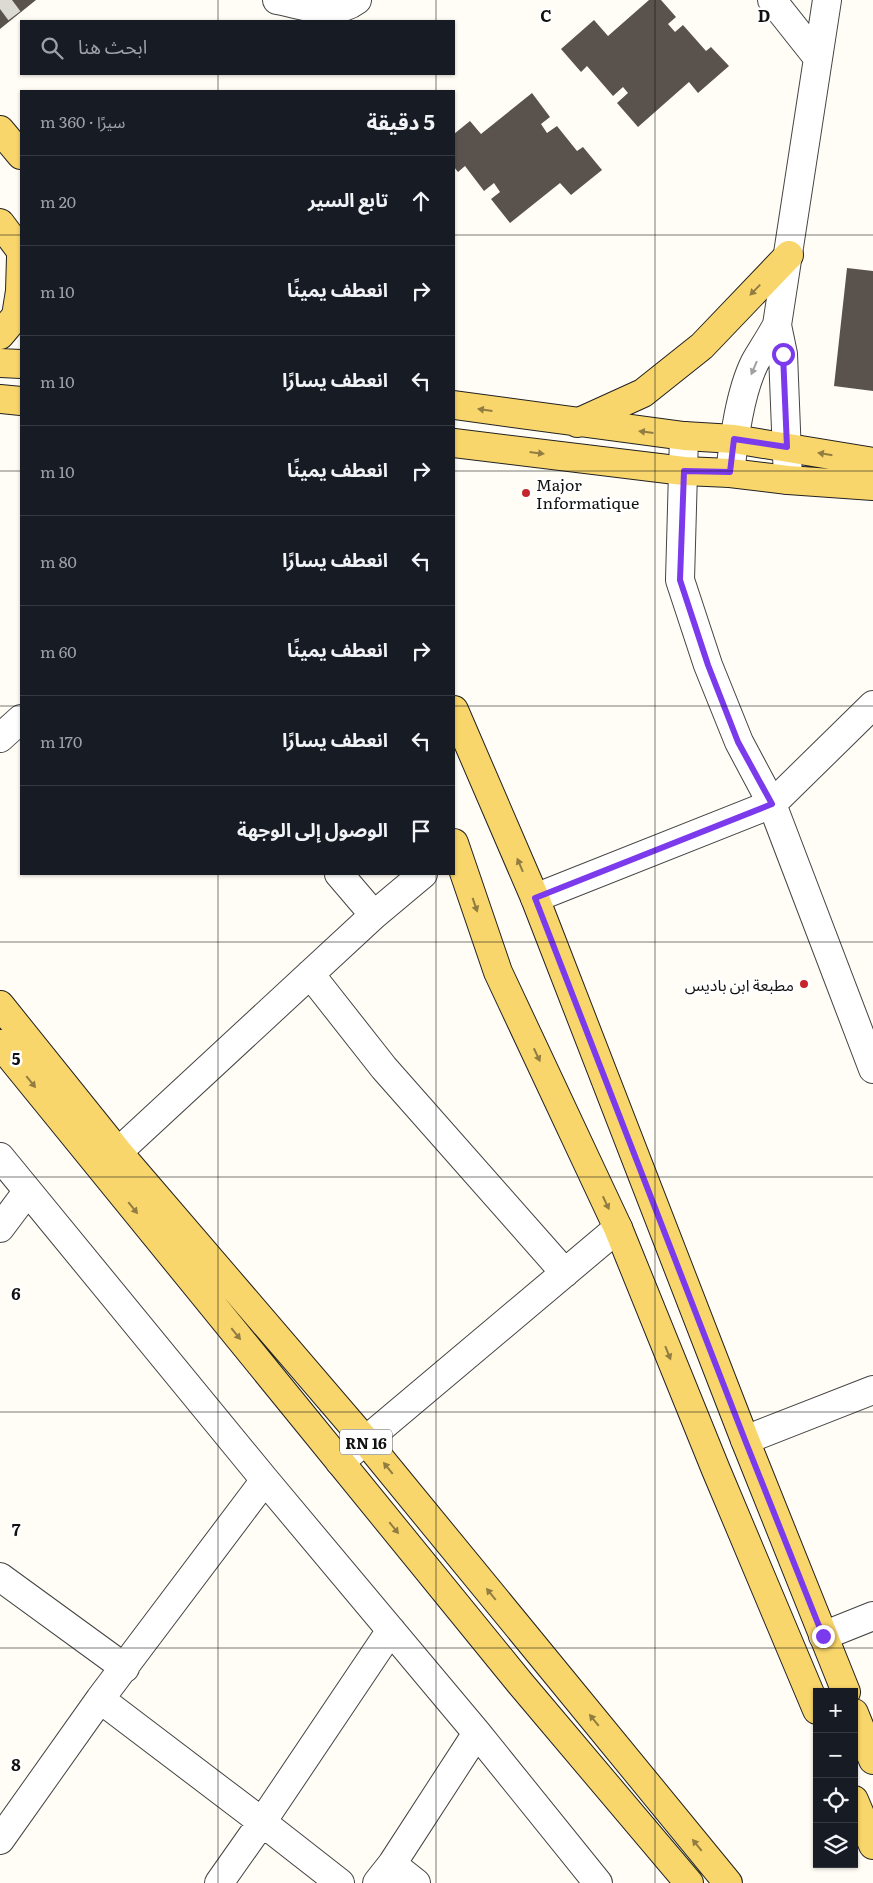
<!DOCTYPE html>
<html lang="ar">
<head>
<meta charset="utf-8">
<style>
  :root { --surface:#171b24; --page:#242831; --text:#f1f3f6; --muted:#9ea1a6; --line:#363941 }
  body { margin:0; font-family:Literata,"Noto Sans Arabic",serif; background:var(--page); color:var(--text); direction:rtl }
  .controls { position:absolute; right:15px; bottom:15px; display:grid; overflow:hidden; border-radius:0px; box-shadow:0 1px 4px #0004 }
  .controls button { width:45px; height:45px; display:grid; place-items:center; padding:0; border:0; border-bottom:1px solid var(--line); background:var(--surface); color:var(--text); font:25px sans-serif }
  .stop { position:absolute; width:15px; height:15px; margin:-11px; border:4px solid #7c3aed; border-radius:50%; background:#fff }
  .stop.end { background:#7c3aed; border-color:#fff; box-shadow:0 1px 5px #0008 }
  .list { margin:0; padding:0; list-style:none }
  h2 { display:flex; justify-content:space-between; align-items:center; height:65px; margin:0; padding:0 20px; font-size:21px }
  h2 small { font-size:16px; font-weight:400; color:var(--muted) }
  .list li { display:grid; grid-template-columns:32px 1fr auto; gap:15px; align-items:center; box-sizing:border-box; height:90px; padding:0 20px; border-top:1px solid var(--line) }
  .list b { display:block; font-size:19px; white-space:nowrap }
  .list em { font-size:16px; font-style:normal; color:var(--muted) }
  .icon { flex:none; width:28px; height:28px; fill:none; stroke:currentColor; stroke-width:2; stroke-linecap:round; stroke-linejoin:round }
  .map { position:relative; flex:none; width:873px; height:1883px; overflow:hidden; direction:ltr }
  .search { position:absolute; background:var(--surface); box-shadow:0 1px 4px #0004; left:20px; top:20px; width:435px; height:55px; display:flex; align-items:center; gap:12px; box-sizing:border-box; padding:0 18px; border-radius:0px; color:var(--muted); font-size:19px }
  .panel { position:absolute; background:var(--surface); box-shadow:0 1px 4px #0004; left:20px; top:90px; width:435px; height:785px; border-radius:0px; direction:rtl }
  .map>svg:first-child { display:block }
  .building { fill:#5a524d }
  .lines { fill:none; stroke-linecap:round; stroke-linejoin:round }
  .minor-tunnel { stroke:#dbdad3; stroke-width:28; stroke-dasharray:28 14; stroke-linecap:butt }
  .minor-casing { stroke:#444; stroke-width:30 }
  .major-casing { stroke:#222; stroke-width:30 }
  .minor { stroke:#fff; stroke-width:28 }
  .major { stroke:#f9d66b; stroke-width:28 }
  .oneway { fill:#917d42 }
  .oneway2 { fill:#a0a0a0 }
  .route { stroke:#7c3aed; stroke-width:6 }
  .grid { fill:none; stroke:#111; stroke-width:1; stroke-opacity:0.55 }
  .poi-dot { fill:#c4262e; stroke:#fff; stroke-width:2 }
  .labels { text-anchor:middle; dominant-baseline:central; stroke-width:5; stroke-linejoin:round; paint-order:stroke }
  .shield { fill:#fff; stroke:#585858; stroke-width:1 }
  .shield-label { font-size:15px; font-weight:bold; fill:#111 }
  .poi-label { font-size:16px; fill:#111; stroke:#fff; text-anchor:start }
  .grid-label { font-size:16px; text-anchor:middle; font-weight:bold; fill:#111; stroke:#fff; stroke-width:5; stroke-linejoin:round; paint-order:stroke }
</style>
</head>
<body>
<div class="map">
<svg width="873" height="1883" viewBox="0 0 873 1883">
  <rect width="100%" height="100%" fill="#fffdf5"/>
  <!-- building -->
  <path class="building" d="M0 0H36L0 29Z
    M649 0H661L676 17 668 24 675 32 683 25 706 51 711 47 729 66 698 93 689 82 638 127 617 103 628 93 623 87 613 96 587 66 581 72 561 49 594 20 608 36Z
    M532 93 550 117 541 124 547 133 557 126 577 151 583 147 602 170 571 195 560 183 510 223 491 199 500 192 494 183 484 191 465 166 458 172 454 167V134L470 121 481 134Z
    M847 268 873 271V391L834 386Z"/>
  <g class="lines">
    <!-- minor-tunnel -->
    <path class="minor-tunnel" d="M0 9 12 0"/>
    <!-- minor casing -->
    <g class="minor-casing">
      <path id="minor" d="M277 0C304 5 333 18 357 0
        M772 0 818 58
        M730 473C734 439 740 392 755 362 762 350 770 338 777 325
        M788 480 783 354 777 325 827 0
        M873 705 772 804 873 1069
        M0 738 21 719
        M339 874 374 915
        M535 898 772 804 739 742 708 665 680 580 684 436
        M310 974 384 1068 565 1273
        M118 1152 374 915 423 874
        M0 1157 265 1480 477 1733 598 1883
        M0 1228 27 1192
        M745 1440 873 1390
        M340 1462 618 1228
        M0 1577 125 1668
        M823 1636 873 1616
        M100 1699 262 1822 391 1630
        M0 1840 100 1699 265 1480
        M392 1864 416 1883
        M219 1883 262 1822 340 1883
        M377 1883 392 1864 477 1733"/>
    </g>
    <!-- major casing -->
    <g class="major-casing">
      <path id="major" d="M0 130 21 155
        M0 223 21 251
        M0 335 16 316 20 291 21 257
        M0 363 21 364
        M0 399 21 401
        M454 405 684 436 734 439 873 462
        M577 423 643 393 702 346 789 255
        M454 443 684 471 730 473 788 480 873 486
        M454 710 535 898 745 1440 846 1692
        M454 843 498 972 618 1228 716 1470 817 1710
        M0 1005 118 1152 365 1440 728 1883
        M0 1044 520 1683 689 1883
        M854 1713 873 1760
        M854 1800 873 1845"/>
    </g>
    <!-- minor -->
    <use href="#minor" class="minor"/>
    <!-- major -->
    <use href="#major" class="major"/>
  </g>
  <!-- one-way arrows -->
  <defs><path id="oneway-solid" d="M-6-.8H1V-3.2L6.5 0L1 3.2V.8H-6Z" transform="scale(1.25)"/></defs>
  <g class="oneway">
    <use href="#oneway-solid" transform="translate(755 290) rotate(134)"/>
    <use href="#oneway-solid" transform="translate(485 410) rotate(-172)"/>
    <use href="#oneway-solid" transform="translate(646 432) rotate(-173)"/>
    <use href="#oneway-solid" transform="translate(537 453) rotate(7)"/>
    <use href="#oneway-solid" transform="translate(825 454) rotate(-171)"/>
    <use href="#oneway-solid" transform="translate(520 865) rotate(-113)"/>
    <use href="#oneway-solid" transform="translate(475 905) rotate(71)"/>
    <use href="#oneway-solid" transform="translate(537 1055) rotate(65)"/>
    <use href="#oneway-solid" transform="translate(31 1082) rotate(51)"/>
    <use href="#oneway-solid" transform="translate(606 1203) rotate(65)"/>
    <use href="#oneway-solid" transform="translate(133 1208) rotate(51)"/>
    <use href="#oneway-solid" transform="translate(236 1334) rotate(51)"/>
    <use href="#oneway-solid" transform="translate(668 1353) rotate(68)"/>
    <use href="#oneway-solid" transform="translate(388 1468) rotate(-129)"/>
    <use href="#oneway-solid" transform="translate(394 1528) rotate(51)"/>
    <use href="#oneway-solid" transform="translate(491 1594) rotate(-129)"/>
    <use href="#oneway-solid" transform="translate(594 1720) rotate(-129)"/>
    <use href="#oneway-solid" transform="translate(697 1845) rotate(-129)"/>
  </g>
  <use class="oneway2" href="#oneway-solid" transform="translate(754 368) rotate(113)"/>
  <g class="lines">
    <!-- route -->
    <path class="route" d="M783 354 787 447 734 439 730 472 684 471 680 580 708 665 738 742 772 804 535 898 745 1440 823 1636"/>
  </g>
  <!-- grid -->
  <path class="grid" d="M218 0V21M436 0V21M655 0V1883M218 74V91M436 74V91M0 235H21M454 235H873M0 471H21M454 471H873M0 706H21M454 706H873M218 874V1883M436 874V1883M0 942H873M0 1177H873M0 1412H873M0 1648H873"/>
  <!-- markers -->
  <g class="poi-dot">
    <circle cx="526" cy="493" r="5"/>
    <circle cx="804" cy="984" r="5"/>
  </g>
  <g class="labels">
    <!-- shield labels -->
    <rect class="shield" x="340" y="1429.5" width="52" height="25" rx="4"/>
    <g class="shield-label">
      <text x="366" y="1442">RN 16</text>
    </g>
    <!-- poi labels -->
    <g class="poi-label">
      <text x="536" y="484">Major<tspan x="536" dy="18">Informatique</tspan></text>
      <text x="794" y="984" text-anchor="end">مطبعة ابن باديس</text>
    </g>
  </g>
  <g class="grid-label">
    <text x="546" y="22">C</text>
    <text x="764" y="22">D</text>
    <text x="16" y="1065">5</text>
    <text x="16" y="1300">6</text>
    <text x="16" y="1536">7</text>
    <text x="16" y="1771">8</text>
  </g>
</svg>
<div class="controls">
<button>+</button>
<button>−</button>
<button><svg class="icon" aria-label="locate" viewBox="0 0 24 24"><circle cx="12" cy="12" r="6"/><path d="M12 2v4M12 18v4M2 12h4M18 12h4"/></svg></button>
<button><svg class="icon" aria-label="layers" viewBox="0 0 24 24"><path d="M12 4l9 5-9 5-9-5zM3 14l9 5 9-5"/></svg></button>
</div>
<div class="stop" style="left:783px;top:354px"></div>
<div class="stop end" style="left:823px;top:1636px"></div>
<div class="search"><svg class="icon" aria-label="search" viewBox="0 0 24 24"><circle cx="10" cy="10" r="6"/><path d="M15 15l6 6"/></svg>ابحث هنا</div>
<section class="panel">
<h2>5 دقيقة<small>سيرًا · 360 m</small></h2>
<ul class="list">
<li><svg class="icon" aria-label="ahead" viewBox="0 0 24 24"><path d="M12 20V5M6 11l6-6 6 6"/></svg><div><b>تابع السير</b></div><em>20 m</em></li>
<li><svg class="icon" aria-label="right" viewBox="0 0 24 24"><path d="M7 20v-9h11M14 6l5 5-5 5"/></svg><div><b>انعطف يمينًا</b></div><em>10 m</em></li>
<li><svg class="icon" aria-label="left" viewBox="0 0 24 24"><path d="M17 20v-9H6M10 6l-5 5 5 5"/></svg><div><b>انعطف يسارًا</b></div><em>10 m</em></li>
<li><svg class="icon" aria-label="right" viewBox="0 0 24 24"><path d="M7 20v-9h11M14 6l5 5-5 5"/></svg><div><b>انعطف يمينًا</b></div><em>10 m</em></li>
<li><svg class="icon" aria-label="left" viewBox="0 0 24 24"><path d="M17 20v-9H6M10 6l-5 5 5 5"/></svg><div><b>انعطف يسارًا</b></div><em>80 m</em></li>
<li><svg class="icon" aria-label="right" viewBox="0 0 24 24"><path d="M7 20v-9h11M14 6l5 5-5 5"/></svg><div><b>انعطف يمينًا</b></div><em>60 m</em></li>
<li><svg class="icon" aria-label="left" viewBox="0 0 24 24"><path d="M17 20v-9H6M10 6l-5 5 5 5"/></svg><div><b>انعطف يسارًا</b></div><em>170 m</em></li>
<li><svg class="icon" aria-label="arrive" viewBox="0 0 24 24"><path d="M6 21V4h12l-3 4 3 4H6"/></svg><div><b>الوصول إلى الوجهة</b></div></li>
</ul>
</section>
</div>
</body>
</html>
